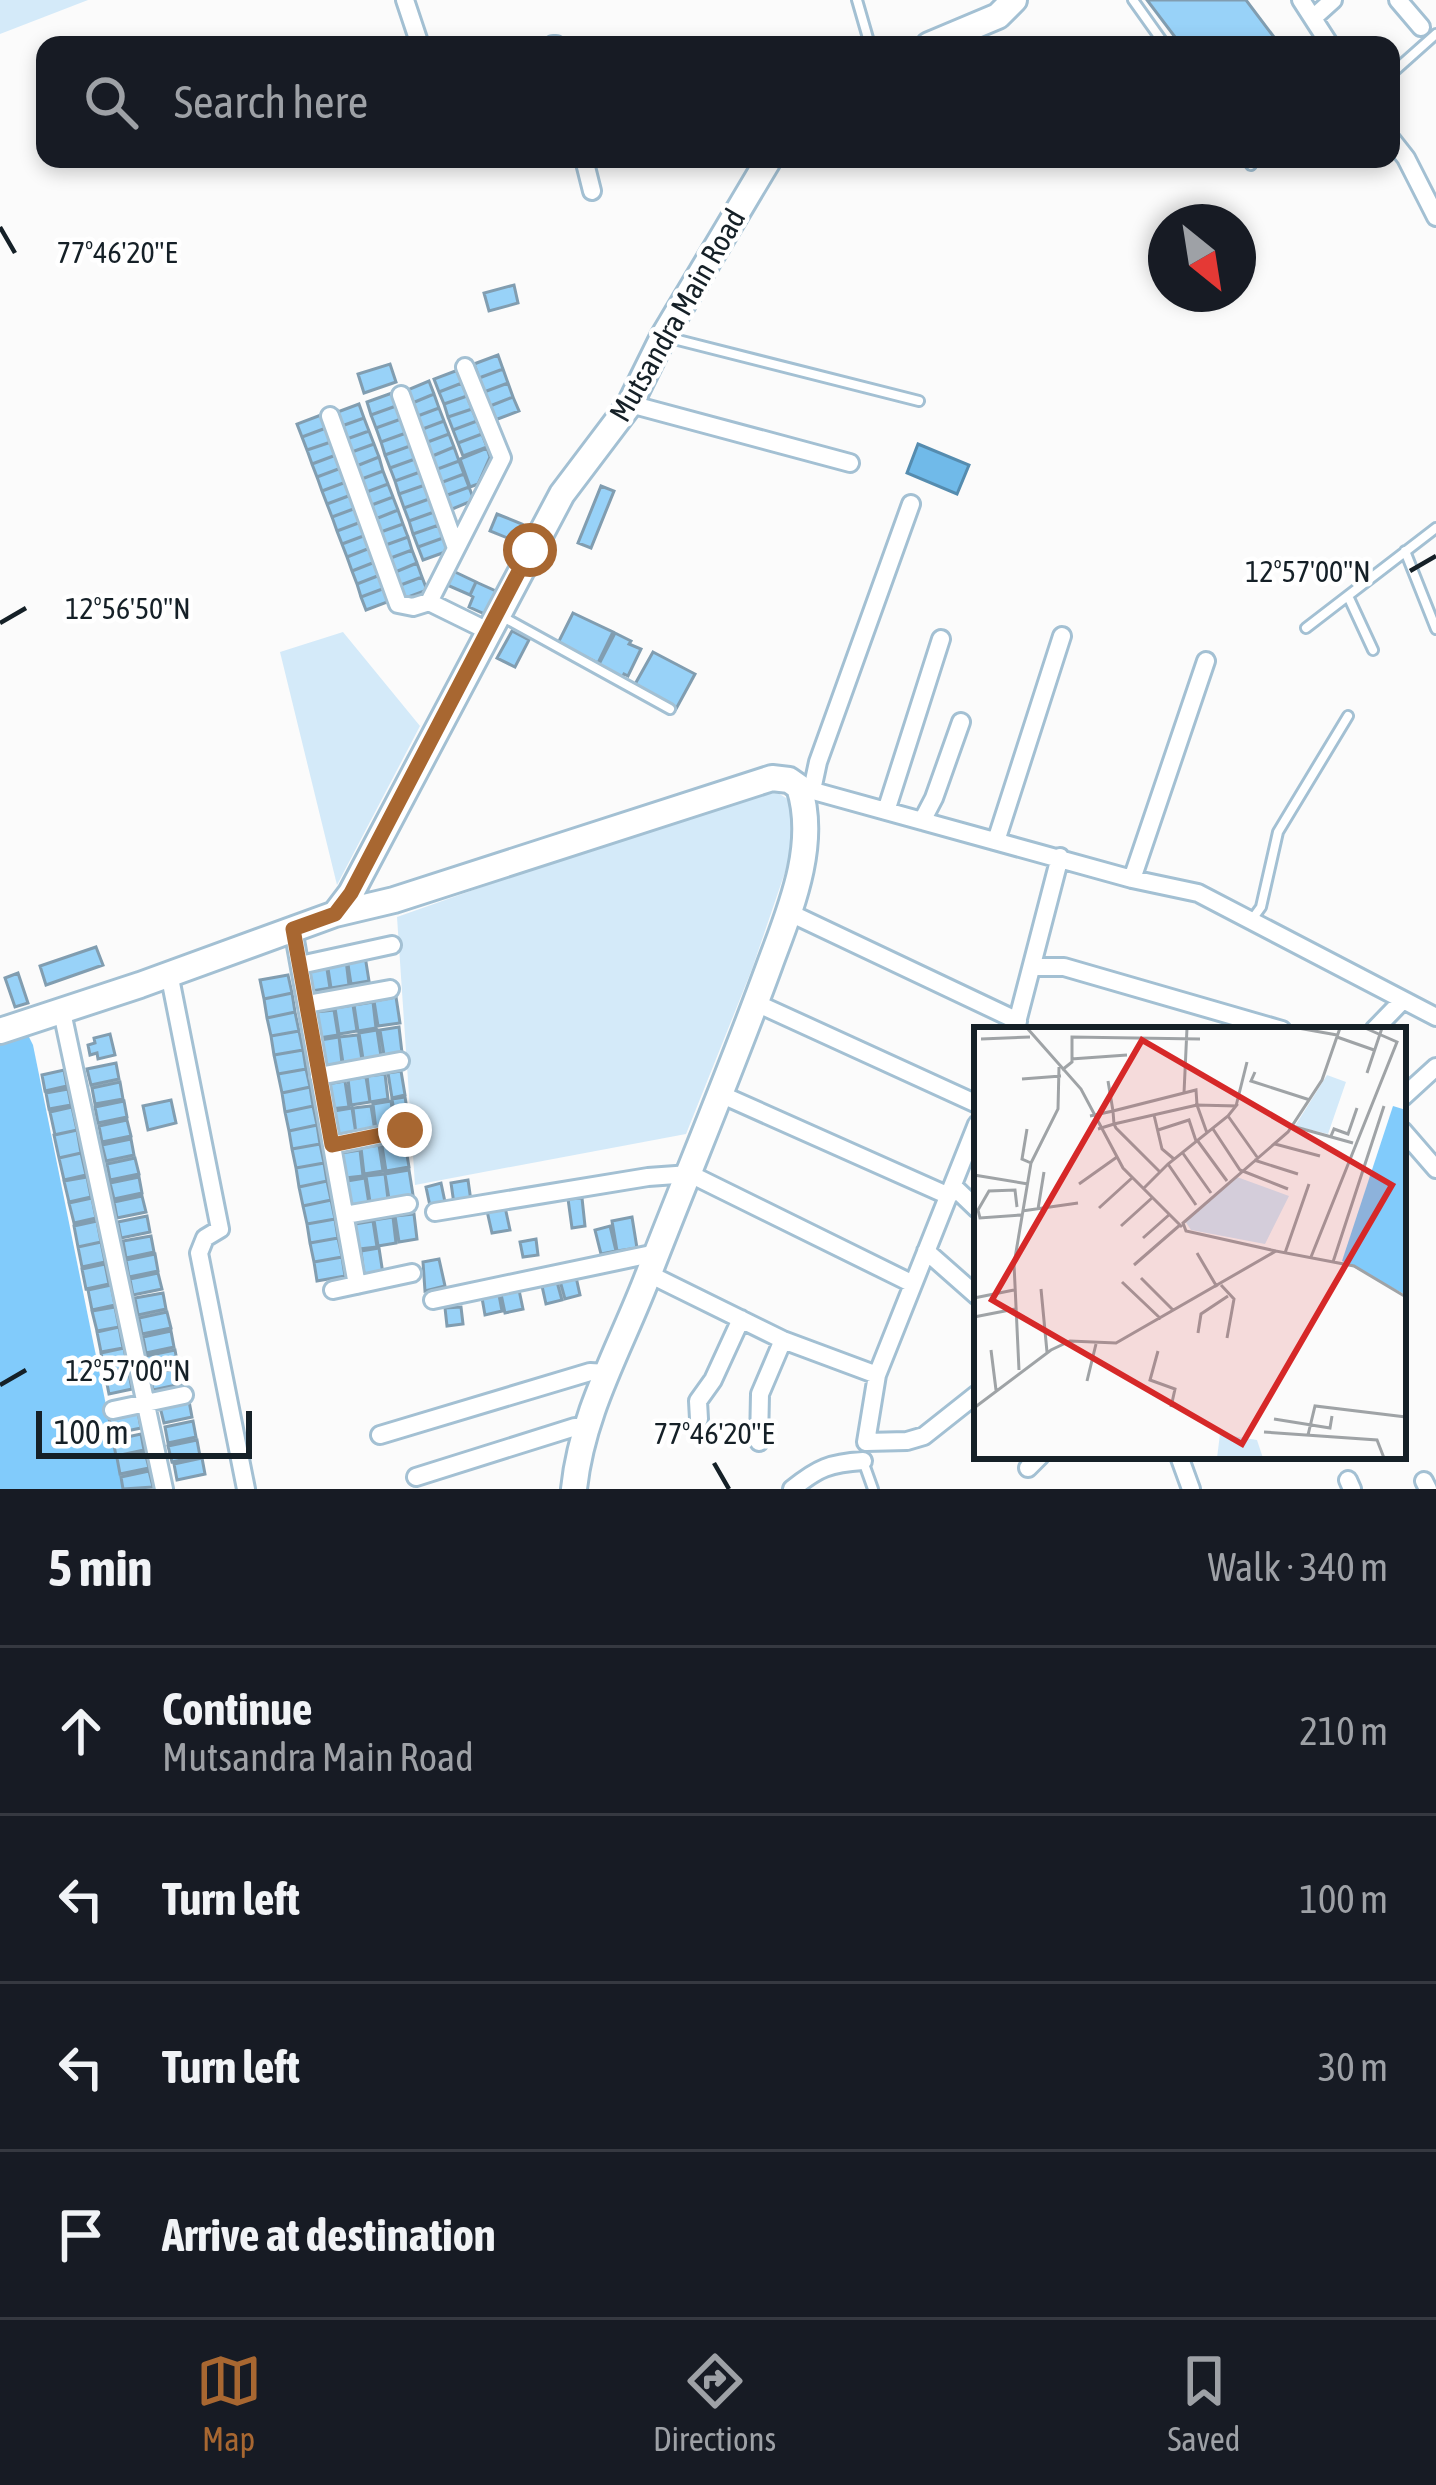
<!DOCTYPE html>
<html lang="en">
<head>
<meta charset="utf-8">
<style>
  :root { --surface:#171b24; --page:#242831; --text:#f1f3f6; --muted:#9ea1a6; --line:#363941; --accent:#a86731 }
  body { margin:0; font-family:"Asap Condensed",sans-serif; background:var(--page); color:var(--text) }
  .compass { position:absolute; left:1148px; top:204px; width:108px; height:108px; border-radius:50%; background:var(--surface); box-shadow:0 6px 18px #0003; rotate:150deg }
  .scale { position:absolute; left:36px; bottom:30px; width:216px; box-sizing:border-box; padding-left:12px; border:6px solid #152027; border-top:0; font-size:33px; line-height:42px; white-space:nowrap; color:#152027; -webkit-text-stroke:9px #fff; paint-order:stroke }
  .stop { position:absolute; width:36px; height:36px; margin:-27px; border:9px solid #a86731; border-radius:50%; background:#fff }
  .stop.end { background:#a86731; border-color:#fff; box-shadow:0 3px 12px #0008 }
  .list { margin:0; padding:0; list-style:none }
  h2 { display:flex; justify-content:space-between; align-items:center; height:156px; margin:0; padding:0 48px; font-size:51px }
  h2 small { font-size:39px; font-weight:400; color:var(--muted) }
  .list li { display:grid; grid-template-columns:78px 1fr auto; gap:36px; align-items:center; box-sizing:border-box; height:168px; padding:0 48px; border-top:3px solid var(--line) }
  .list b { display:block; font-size:45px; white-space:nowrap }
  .list p { margin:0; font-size:39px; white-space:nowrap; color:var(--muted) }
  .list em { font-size:39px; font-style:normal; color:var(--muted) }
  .icon { flex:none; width:66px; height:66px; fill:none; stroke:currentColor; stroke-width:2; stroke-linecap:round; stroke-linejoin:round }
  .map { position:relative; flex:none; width:1436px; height:1489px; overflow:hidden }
  .search { position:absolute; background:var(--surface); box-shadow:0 6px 18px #0003; left:36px; right:36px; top:36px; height:132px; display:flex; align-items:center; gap:30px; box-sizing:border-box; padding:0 42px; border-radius:24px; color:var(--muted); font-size:45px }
  .sheet { height:828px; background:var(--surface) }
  nav { display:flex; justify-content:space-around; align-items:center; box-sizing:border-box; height:168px; border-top:3px solid var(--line); background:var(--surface); font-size:33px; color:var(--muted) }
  nav a { display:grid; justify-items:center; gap:6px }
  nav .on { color:var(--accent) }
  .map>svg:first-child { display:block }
  .green { fill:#d4eaf9 }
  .forest { fill:#81cbfb }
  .water { fill:#70bae9; stroke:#558caf; stroke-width:3 }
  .building { fill:#98d2f8; stroke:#819db0; stroke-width:3 }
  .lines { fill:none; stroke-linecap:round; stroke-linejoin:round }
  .lane-casing { stroke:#a3c0d3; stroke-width:14 }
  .street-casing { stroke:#a3c0d3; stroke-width:22 }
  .secondary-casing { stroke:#a3c0d3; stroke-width:30 }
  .lane { stroke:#fff; stroke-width:8 }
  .street { stroke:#fff; stroke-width:16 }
  .secondary { stroke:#fff; stroke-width:24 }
  .route { stroke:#a86731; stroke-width:15 }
  .ticks { fill:none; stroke:#152027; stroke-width:4.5 }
  .labels { text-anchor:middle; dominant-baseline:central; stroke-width:9; stroke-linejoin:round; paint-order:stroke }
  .street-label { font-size:30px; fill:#152027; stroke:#fff }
  .inset-road { fill:none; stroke:#9fa3a6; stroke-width:3 }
  .view { fill:#d62828; fill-opacity:0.15; stroke:#d62828; stroke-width:6 }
  .inset-edge { fill:none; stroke:#152027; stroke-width:6 }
  .ticks-label { font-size:30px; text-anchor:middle; fill:#152027; stroke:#fff; stroke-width:9; stroke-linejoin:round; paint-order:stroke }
</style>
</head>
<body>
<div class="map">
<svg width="1436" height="1489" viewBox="0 0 1436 1489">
  <rect width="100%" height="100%" fill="#fbfbfb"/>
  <!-- green -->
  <path class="green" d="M0 0H88L0 34Z
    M343 632 420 726 337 885 280 652Z
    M753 791 778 793 794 803 799 831 752 969 686 1134 415 1185 397 917Z"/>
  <!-- forest -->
  <path class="forest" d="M27 1033 33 1045 123 1489H0V1042Z"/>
  <!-- water -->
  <path class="water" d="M918 444 969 465 957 494 907 473Z"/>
  <!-- building -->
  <path class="building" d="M1147 0H1246L1280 45H1181Z
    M514 285 518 303 489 311 484 293Z
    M498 355 503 369 479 378 474 364Z
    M390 364 396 382 364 393 358 374Z
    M503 369 508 383 484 392 479 378Z
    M458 370 462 383 439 392 434 379Z
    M429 381 434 394 410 404 405 391Z
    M462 383 467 396 444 404 439 392Z
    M508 383 513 397 490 406 484 392Z
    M392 393 396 406 371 415 367 402Z
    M434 394 439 408 415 417 410 404Z
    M467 396 472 409 448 417 444 404Z
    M513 397 519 411 495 420 490 406Z
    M359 404 364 418 339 427 335 413Z
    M396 406 401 419 376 428 371 415Z
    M439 408 444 421 420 430 415 417Z
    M472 409 477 421 453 430 448 417Z
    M321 415 326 428 302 437 297 424Z
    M364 418 369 431 344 440 339 427Z
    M401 419 406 433 381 442 376 428Z
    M444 421 449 434 425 443 420 430Z
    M477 421 482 434 458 443 453 430Z
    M326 428 331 442 307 450 302 437Z
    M369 431 374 444 349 453 344 440Z
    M406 433 410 446 385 455 381 442Z
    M449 434 454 447 430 457 425 443Z
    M482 434 487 447 463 456 458 443Z
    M331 442 336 455 312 464 307 450Z
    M374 444 379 457 354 467 349 453Z
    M410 446 415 459 390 468 385 455Z
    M454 447 459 461 435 470 430 457Z
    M487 448 490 457 478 484 470 487 460 459Z
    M336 455 341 468 317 477 312 464Z
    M379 457 383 471 359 480 354 467Z
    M415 459 420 472 395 481 390 468Z
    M459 461 464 474 440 483 435 470Z
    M341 468 346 482 322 491 317 477Z
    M383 471 388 484 364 493 359 480Z
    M420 472 425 485 399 494 395 481Z
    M464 474 469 487 445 496 440 483Z
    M346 482 351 495 327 504 322 491Z
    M388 484 393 497 369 506 364 493Z
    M425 485 429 499 404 508 399 494Z
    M601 486 614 491 591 548 578 543Z
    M469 487 474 500 450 510 445 496Z
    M351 495 356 508 332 517 327 504Z
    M393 497 398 510 373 520 369 506Z
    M429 499 434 512 409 521 404 508Z
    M356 508 361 522 337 531 332 517Z
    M398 510 403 524 378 533 373 520Z
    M434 512 439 525 413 534 409 521Z
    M497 514 522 524 515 541 490 531Z
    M361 522 366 535 342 544 337 531Z
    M403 524 408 537 383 546 378 533Z
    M439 525 443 538 418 547 413 534Z
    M366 535 370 548 347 557 342 544Z
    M408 537 412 550 388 559 383 546Z
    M443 538 448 551 423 560 418 547Z
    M370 548 375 562 352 571 347 557Z
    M412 550 417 563 393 573 388 559Z
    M375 562 380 575 357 584 352 571Z
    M417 563 422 577 398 586 393 573Z
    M453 571 476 582 470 595 447 585Z
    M380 575 385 588 361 597 357 584Z
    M422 577 427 590 403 599 398 586Z
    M476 582 498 592 487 615 469 607 473 597 470 595Z
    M385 588 390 601 366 610 361 597Z
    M573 613 613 632 598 663 558 643Z
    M512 631 529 640 515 667 497 658Z
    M615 633 631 641 629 644 641 649 628 676 624 674 622 678 598 666Z
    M653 652 695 674 676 709 634 686Z
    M96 947 103 965 46 985 40 966Z
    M365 956 369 981 351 984 347 958Z
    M346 960 349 985 331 988 327 962Z
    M326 963 330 988 312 991 308 966Z
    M18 973 28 1003 15 1007 5 978Z
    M288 975 292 993 264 999 260 980Z
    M292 993 295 1012 267 1018 264 999Z
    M396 997 400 1023 378 1026 374 1001Z
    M373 1002 376 1028 358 1031 354 1005Z
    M353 1005 357 1031 339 1034 335 1008Z
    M334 1010 338 1035 319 1038 316 1012Z
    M295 1012 299 1031 271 1036 267 1018Z
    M399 1027 402 1053 384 1055 380 1030Z
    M377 1030 381 1056 363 1059 359 1033Z
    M299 1031 303 1050 274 1055 271 1036Z
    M110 1034 115 1055 98 1059 97 1053 90 1055 88 1045 95 1043 94 1038Z
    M358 1035 362 1060 343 1063 339 1037Z
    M339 1037 342 1063 324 1066 320 1040Z
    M303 1050 306 1069 278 1074 274 1055Z
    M116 1063 119 1079 91 1085 87 1069Z
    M306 1069 310 1087 282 1093 278 1074Z
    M64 1070 67 1086 45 1091 42 1075Z
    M401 1071 405 1095 392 1098 388 1073Z
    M385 1074 388 1099 370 1102 367 1076Z
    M366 1077 370 1102 351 1105 348 1079Z
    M345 1081 349 1107 330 1109 327 1084Z
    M120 1082 123 1099 95 1104 92 1088Z
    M310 1087 313 1106 285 1112 282 1093Z
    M68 1089 71 1105 49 1109 46 1093Z
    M405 1097 409 1121 396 1123 392 1099Z
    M171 1100 176 1123 148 1130 143 1106Z
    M124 1101 127 1117 98 1123 95 1107Z
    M391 1101 395 1127 376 1130 373 1104Z
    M313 1106 317 1125 289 1131 285 1112Z
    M371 1106 375 1131 356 1134 353 1108Z
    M72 1107 77 1130 55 1135 50 1112Z
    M352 1108 356 1134 337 1137 334 1111Z
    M127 1120 131 1136 102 1142 99 1126Z
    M317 1125 320 1144 292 1149 289 1131Z
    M77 1130 81 1153 59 1158 54 1135Z
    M131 1139 134 1155 106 1161 102 1145Z
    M405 1143 409 1167 386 1171 382 1146Z
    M320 1144 324 1163 296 1168 292 1149Z
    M379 1145 383 1171 364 1174 361 1148Z
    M360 1150 363 1176 345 1178 341 1153Z
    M81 1153 86 1175 64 1180 59 1158Z
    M135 1158 139 1174 110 1180 107 1164Z
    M324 1163 327 1181 299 1187 296 1168Z
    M409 1170 413 1195 389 1199 385 1174Z
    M385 1174 388 1199 370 1202 366 1176Z
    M87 1177 91 1197 69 1202 64 1181Z
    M139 1177 142 1193 114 1199 110 1183Z
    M365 1178 369 1204 350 1207 347 1181Z
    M468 1180 471 1201 454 1204 451 1183Z
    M327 1181 331 1200 303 1206 299 1187Z
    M441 1183 445 1202 430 1206 426 1187Z
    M142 1196 146 1212 117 1218 114 1202Z
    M92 1198 96 1218 74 1223 69 1203Z
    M582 1198 585 1226 572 1228 568 1199Z
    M331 1200 335 1219 307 1224 303 1206Z
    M505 1207 510 1230 492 1233 487 1211Z
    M414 1214 417 1239 399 1242 395 1216Z
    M147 1216 150 1232 121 1238 118 1222Z
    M393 1217 396 1243 378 1246 374 1220Z
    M632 1217 637 1248 617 1251 612 1221Z
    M335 1219 338 1238 310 1243 307 1224Z
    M97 1221 101 1242 78 1247 74 1226Z
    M373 1221 377 1247 359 1249 355 1224Z
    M610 1226 616 1251 601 1254 595 1230Z
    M151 1236 154 1252 126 1258 123 1241Z
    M338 1238 342 1257 314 1262 310 1243Z
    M536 1239 538 1255 523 1257 520 1242Z
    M101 1242 105 1262 82 1267 78 1247Z
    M379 1248 383 1274 364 1277 361 1251Z
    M155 1254 158 1271 129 1277 126 1260Z
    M342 1257 345 1276 317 1281 314 1262Z
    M439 1259 445 1286 425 1291 423 1262Z
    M105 1264 109 1284 86 1289 82 1269Z
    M158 1273 162 1289 133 1295 130 1279Z
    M576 1277 580 1295 565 1299 560 1281Z
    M557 1282 562 1300 546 1304 542 1286Z
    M111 1285 115 1305 92 1310 88 1290Z
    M519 1290 523 1309 505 1313 501 1294Z
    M163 1293 166 1309 138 1315 135 1298Z
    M499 1295 502 1311 485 1315 482 1298Z
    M115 1307 119 1327 97 1331 92 1311Z
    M461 1307 463 1324 447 1326 445 1308Z
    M167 1312 171 1328 142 1334 139 1318Z
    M119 1327 123 1348 101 1352 97 1332Z
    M171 1331 174 1347 146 1353 143 1337Z
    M124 1348 128 1368 105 1373 101 1353Z
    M175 1350 178 1366 150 1372 146 1356Z
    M178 1368 181 1384 153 1390 150 1374Z
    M128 1369 132 1389 109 1394 105 1374Z
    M189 1401 192 1417 164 1423 160 1407Z
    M138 1412 141 1428 112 1434 109 1418Z
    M193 1421 196 1437 168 1443 165 1427Z
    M141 1434 144 1450 116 1456 113 1440Z
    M197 1440 200 1456 172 1462 168 1446Z
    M145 1452 149 1468 120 1474 117 1458Z
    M202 1458 205 1474 177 1480 174 1464Z
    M149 1471 153 1487 123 1489 121 1477Z"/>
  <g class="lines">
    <!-- lane casing -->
    <g class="lane-casing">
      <path id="lane" d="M857 0 870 45
        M1133 0 1165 45
        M1391 74 1436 34
        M1247 159 1251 165
        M670 338 919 401
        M1405 551 1436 629
        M1348 596 1373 650
        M503 617 670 709
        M1306 628 1436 528
        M1253 918 1261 907 1278 832 1348 716
        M863 1461 873 1489"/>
    </g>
    <!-- street casing -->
    <g class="street-casing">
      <path id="street" d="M405 0 420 45
        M1301 0 1330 45
        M1398 0 1421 27
        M1313 18 1333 0
        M553 45H556
        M1391 139 1406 158 1436 217
        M584 159 592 191
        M401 395 456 548
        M630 404 850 463
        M330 416 398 604 413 607 429 602 488 631
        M429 602 502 458 465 367
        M799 787 1132 879 1198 893 1436 1017
        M812 790 818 762 911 504
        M886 811 941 639
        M922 821 934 798 961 722
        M996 841 1062 636
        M1132 879 1206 661
        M790 913 1018 1021
        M293 929 357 1285
        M300 965 392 945
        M1032 967H1064L1282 1030
        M169 973 220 1229 205 1238 199 1253 246 1489
        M756 1003 977 1104
        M307 1004 390 989
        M62 1012 164 1489
        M1015 1030 1060 857
        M1374 1030 1403 1000
        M319 1076 400 1061
        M720 1094 949 1196
        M1403 1097 1436 1067
        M977 1124 877 1375 866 1442 907 1441 924 1436 977 1394
        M1403 1131 1436 1169
        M332 1145 405 1130
        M953 1186 977 1209
        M435 1212 648 1177 690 1174 911 1283
        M345 1215 408 1204
        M926 1251 977 1296
        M649 1274 783 1340 877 1375
        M333 1290 412 1273
        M433 1300 656 1253
        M113 1410 184 1395
        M699 1419 698 1401 713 1380 741 1319
        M380 1435 590 1372 607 1373
        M759 1442 760 1394 783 1340
        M1179 1456 1191 1489
        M1028 1468 1040 1456
        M416 1477 575 1427H585
        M1348 1480 1352 1489
        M1424 1481 1428 1489
        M792 1489C818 1468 830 1463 863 1461"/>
    </g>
    <!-- secondary casing -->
    <g class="secondary-casing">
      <path id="secondary" d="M929 45 998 16 1014 0
        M335 914 394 900 772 778 789 780 799 787C818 845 790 910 770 964 732 1068 689 1170 649 1273 622 1345 582 1411 574 1489
        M0 1031 140 985 335 914 351 893 562 494 630 404 663 337 769 159"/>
    </g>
    <!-- lane -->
    <use href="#lane" class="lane"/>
    <!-- street -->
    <use href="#street" class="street"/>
    <!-- secondary -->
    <use href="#secondary" class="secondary"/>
  </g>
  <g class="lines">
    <!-- route -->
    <path class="route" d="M405 1130 332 1145 293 929 335 914 351 893 530 550"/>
  </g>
  <!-- ticks -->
  <path class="ticks" d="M0 227 15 253M1410 571 1436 556M0 623 26 608M0 1385 26 1370M714 1463 729 1489"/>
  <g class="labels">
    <!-- street labels -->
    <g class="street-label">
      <text transform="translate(677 315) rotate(-60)">Mutsandra Main Road</text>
    </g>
  </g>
  <!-- overview -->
  <g transform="translate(974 1027)">
    <rect width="432" height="432" fill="#fbfbfb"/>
    <path d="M353 48 372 55 354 107 321 99ZM263 150 315 169 291 217 217 203 211 194ZM246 407 283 413 289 431H243Z" fill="#d4eaf9"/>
    <path d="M419 79 432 83V268L368 234Z" fill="#81cbfb"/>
    <path class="inset-road" d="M53 1 107 62 149 141 208 200M324 1 363 8M363 10 400 23M7 12 56 10M97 32 153 28M88 43 98 35V10L226 12M281 45 277 54 336 73M393 46 408 1M48 52 87 49M210 66 213 1M262 79 273 35M180 88 188 122 200 132M116 89 139 84 134 54M254 89 283 130M318 99 379 116M53 102 48 132 57 136M124 102 140 97 223 78 222 63 139 84 140 97 142 101 186 145M239 102 266 143 314 162M184 103 215 93 222 114M357 109 360 102 374 107 383 81M223 113 253 154M301 117 346 129M208 125 237 166M280 133 324 147M194 137 222 178M0 148 54 157M105 157 143 130M170 161 194 137 254 89 262 79 223 78 233 106M43 180 41 163 15 164 4 183 6 191 47 188M125 181 159 150M64 182 70 145M48 184 104 176M147 199 179 170M169 211 196 187M302 224 212 204 209 196 314 105 348 53 366 1M223 226 243 260M311 226 335 157M337 230 423 15 391 1M359 235 410 79M160 238 206 198M167 251 199 283M148 255 187 292M247 258 260 272 253 311M67 262 73 325M0 271 40 263M0 290 41 282M224 306 227 287 254 269M17 323 22 363M184 324 176 353 201 362 197 380M45 343 40 237 57 136 84 82 85 40M113 354 122 317M0 381 77 323 96 314 142 316 302 224 380 239 432 270M300 392 356 401 358 389M290 405 403 413 410 431M334 408 341 379 432 390"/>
    <path class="view" d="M168 13 418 158 268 417 18 273Z"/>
    <rect width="432" height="432" class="inset-edge"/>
  </g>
  <g class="ticks-label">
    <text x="117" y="263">77°46'20"E</text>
    <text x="1308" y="582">12°57'00"N</text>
    <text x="128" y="619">12°56'50"N</text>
    <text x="128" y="1381">12°57'00"N</text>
    <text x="714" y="1444">77°46'20"E</text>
  </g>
</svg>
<svg class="compass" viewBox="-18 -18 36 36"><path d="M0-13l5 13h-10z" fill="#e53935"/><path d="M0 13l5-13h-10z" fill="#9ea1a6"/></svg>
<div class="scale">100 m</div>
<div class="stop" style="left:530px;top:550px"></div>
<div class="stop end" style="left:405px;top:1130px"></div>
<div class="search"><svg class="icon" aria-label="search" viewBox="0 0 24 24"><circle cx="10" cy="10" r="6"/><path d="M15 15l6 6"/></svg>Search here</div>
</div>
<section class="sheet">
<h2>5 min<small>Walk · 340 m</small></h2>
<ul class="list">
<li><svg class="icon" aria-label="ahead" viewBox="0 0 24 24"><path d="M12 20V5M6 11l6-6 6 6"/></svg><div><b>Continue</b><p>Mutsandra Main Road</p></div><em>210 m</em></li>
<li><svg class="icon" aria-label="left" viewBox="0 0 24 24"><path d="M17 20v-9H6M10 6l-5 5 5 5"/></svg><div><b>Turn left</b></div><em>100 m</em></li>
<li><svg class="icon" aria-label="left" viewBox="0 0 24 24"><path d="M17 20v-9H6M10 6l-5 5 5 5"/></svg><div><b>Turn left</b></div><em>30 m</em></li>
<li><svg class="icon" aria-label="arrive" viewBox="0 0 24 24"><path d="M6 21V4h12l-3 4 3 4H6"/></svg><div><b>Arrive at destination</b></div></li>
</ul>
</section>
<nav>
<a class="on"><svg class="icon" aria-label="map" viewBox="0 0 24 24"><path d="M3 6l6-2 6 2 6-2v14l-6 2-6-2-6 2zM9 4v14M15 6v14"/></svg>Map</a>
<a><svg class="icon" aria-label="directions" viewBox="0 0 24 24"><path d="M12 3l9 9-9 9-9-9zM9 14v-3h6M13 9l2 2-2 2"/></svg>Directions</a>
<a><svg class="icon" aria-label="saved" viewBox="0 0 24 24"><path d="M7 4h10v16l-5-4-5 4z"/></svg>Saved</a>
</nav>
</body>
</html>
